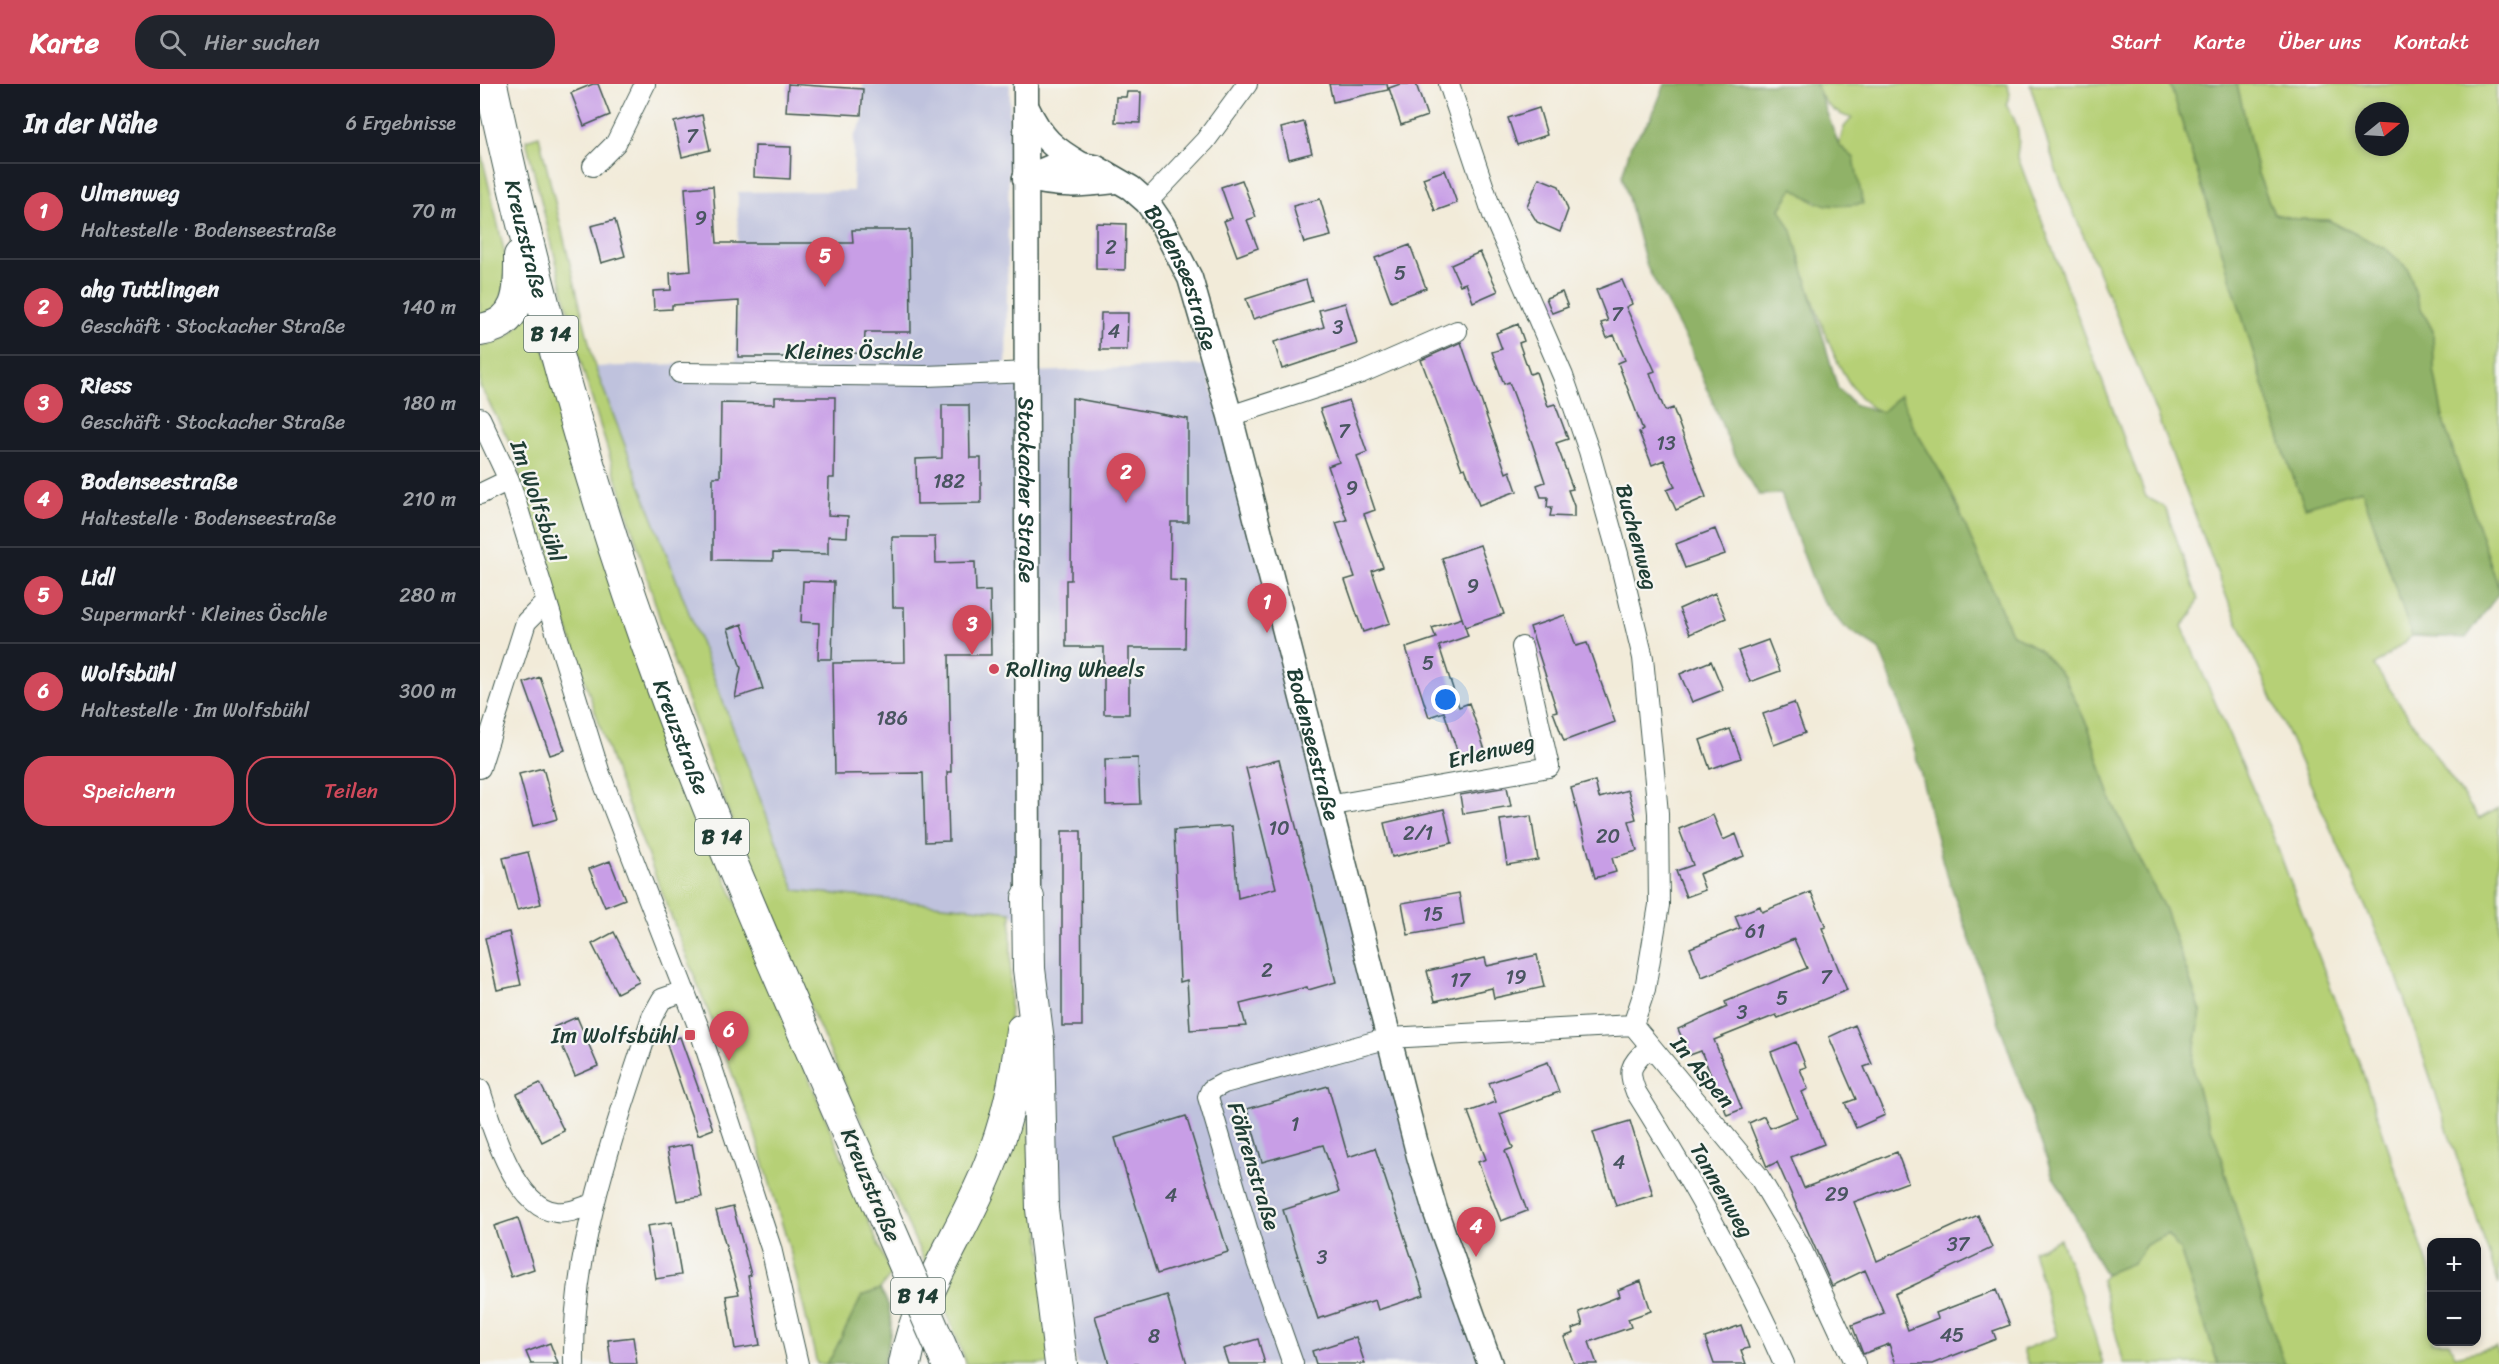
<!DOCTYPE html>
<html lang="de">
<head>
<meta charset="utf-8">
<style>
  :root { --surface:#171b24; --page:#20242c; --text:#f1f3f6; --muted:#9ea1a6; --line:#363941; --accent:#d1495b }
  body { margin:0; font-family:Sriracha,sans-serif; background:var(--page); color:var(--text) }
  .controls { position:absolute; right:18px; bottom:18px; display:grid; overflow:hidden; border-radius:12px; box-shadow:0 3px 9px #0003 }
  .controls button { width:54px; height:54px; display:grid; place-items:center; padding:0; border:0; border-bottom:2px solid var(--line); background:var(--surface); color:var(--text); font:30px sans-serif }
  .compass { position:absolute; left:1875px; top:18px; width:54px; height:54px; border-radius:50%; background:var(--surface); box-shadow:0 3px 9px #0003; rotate:72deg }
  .you { position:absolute; left:966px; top:616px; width:21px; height:21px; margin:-15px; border:4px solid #fff; border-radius:50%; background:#1a73e8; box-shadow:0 0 0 9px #1a73e833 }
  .badge { display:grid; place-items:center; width:39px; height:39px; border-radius:50%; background:var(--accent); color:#fff; font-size:20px; font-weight:700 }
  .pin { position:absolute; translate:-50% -50px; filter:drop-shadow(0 2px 3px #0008) }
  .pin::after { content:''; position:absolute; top:32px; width:21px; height:18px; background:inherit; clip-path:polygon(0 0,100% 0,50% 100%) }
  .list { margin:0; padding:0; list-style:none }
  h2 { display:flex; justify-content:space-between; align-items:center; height:78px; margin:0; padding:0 24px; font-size:26px }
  h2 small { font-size:20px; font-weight:400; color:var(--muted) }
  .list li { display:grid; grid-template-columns:39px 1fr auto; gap:18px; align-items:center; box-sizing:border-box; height:96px; padding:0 24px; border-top:2px solid var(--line) }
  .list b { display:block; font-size:22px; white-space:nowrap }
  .list p { margin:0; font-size:20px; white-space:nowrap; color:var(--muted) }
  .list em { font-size:20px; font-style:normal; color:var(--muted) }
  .actions { display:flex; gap:12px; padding:18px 24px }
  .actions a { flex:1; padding:14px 0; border:2px solid var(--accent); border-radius:24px; text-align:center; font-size:21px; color:var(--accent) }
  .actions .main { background:var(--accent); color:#fff }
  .icon { flex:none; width:33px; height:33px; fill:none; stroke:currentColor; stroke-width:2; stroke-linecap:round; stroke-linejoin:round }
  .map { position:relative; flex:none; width:2019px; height:1280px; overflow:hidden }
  header { display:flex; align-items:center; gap:36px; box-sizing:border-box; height:84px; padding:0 30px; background:var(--accent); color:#fff }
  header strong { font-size:28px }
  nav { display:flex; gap:33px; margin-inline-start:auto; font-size:21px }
  .search { width:420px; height:54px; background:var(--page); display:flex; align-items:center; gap:15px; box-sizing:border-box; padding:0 21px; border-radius:24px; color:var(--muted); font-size:22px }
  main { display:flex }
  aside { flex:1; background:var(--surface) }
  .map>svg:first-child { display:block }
  .industrial { fill:#bfc2dd }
  .green { fill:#b6d076; stroke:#6a8655; stroke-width:1.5; fill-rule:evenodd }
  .forest { fill:#90b267; stroke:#58784e; stroke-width:1.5 }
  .building { fill:#c89ee6 }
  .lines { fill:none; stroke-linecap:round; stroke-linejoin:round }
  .minor-casing { stroke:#3f574d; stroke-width:22 }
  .tertiary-casing { stroke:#3f574d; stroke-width:27 }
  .primary-casing { stroke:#3f574d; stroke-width:34 }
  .minor { stroke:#fff; stroke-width:20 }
  .tertiary { stroke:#fff; stroke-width:24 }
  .primary { stroke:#fff; stroke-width:32 }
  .primary-bridge-casing { stroke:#3f574d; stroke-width:34; stroke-linecap:butt }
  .primary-bridge { stroke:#fff; stroke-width:32 }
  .poi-dot { fill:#d1495b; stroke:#f6f6f2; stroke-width:2 }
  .labels { text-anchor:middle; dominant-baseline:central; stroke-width:4.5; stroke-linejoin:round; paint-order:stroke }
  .number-label { font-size:20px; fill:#495560 }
  .shield { fill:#f6f6f2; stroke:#60746d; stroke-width:1.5 }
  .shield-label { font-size:21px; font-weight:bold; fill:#1f3d34 }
  .street-label { font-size:22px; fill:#1f3d34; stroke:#f6f6f2 }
  .poi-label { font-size:22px; fill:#1f3d34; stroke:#f6f6f2; text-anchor:start }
</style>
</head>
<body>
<header>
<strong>Karte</strong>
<div class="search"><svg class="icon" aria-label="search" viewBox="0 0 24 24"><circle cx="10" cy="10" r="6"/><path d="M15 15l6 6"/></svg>Hier suchen</div>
<nav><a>Start</a><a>Karte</a><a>Über uns</a><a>Kontakt</a></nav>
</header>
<main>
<aside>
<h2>In der Nähe<small>6 Ergebnisse</small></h2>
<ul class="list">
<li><span class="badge">1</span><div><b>Ulmenweg</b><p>Haltestelle · Bodenseestraße</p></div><em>70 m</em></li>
<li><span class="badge">2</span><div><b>ahg Tuttlingen</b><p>Geschäft · Stockacher Straße</p></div><em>140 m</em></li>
<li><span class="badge">3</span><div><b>Riess</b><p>Geschäft · Stockacher Straße</p></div><em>180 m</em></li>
<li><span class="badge">4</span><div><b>Bodenseestraße</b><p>Haltestelle · Bodenseestraße</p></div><em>210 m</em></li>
<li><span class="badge">5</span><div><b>Lidl</b><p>Supermarkt · Kleines Öschle</p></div><em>280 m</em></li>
<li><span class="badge">6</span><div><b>Wolfsbühl</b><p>Haltestelle · Im Wolfsbühl</p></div><em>300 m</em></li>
</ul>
<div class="actions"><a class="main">Speichern</a><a>Teilen</a></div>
</aside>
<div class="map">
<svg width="2019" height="1280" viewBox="0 0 2019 1280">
  <rect width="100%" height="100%" fill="#f6f6f2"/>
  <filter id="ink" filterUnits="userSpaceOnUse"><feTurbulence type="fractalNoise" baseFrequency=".0167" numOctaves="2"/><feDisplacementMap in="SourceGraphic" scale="12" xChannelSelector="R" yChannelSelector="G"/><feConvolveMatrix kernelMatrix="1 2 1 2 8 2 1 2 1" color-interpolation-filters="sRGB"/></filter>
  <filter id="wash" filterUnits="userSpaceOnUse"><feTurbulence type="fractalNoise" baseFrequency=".008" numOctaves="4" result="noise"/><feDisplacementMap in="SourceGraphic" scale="24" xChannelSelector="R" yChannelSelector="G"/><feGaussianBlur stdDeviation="1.35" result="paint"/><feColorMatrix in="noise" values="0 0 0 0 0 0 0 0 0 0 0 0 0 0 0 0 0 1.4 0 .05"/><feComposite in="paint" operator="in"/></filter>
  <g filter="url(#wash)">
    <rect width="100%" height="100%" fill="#f2ebd9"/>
    <!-- industrial -->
    <path class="industrial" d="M383 0H530L526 287 554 288 725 281 1003 1280H596L570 1078 560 860 531 828 315 806 115 283 256 278 258 108 373 107 374 53 383 36Z"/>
    <!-- green -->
    <path class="green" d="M1336 0H1527L1530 10 1526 21C1538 38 1541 52 1537 71L1666 413 1685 423 1718 515 1712 530 1702 542 1791 747 1878 975 1951 1190 1952 1258H1969L1975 1272 2016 1263 2019 1280H1805L1783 1218 1736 1057 1723 1024 1712 980 1721 927 1685 826 1631 716 1609 645 1584 593 1560 566 1531 550 1468 401 1434 344 1420 311 1402 328C1351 314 1324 170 1300 125L1313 104 1337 120 1374 74 1359 61 1364 43 1372 34C1353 30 1342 18 1336 0Z
      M1550 0H1690L1806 374 1825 422 1882 406 1932 552 1894 582 1999 735 2019 724V1201L1917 893 1747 514 1663 295 1576 86Z
      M1757 0H2016L2019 130V505L1964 340 1954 286 1953 247 1939 221 1928 185 1906 165 1848 136 1817 135 1794 130 1778 90ZM1884 27H1920V63H1884Z
      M59 52 115 283 315 806 531 828C530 895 533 963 517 1028 505 1079 470 1136 447 1183L284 821 227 671 189 564 103 286 46 56Z
      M0 64 30 192 16 227 0 235Z
      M49 220 241 783 411 1191 400 1205 382 1212 352 1272 346 1280H337L311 1170 273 1043 136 690 45 417 35 368 0 302V262C31 254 38 249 49 220Z
      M548 1030 573 1280H486L460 1210 539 1033Z
      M1687 1150 1700 1166 1738 1280H1644L1621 1196 1625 1190 1652 1179 1666 1161Z
      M1580 1155 1608 1229 1623 1280H1548L1543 1266 1577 1252 1553 1167Z"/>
    <!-- forest -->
    <path class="forest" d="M1185 0H1336L1359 61 1374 74 1383 120C1348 123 1343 124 1313 104L1300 125 1312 147 1358 305 1375 321 1402 328 1420 311 1434 344 1468 401 1531 549 1560 566 1584 593 1609 645 1631 716 1685 826 1721 928 1712 980 1723 1024 1736 1057 1783 1218 1805 1280H1738L1700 1166 1687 1150 1666 1161 1653 1179 1625 1190C1605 1159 1594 1123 1573 1093L1463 779 1433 660 1408 587 1399 565 1363 542 1338 510 1301 410 1279 411 1253 368 1210 263 1167 183 1142 92 1151 61 1171 34Z
      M1690 0H1757L1778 90 1794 130 1817 135 1848 136 1906 165 1928 185 1939 221 1953 247 1954 286 1964 340 2019 505V509L1986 554 1932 552 1882 406 1825 423 1806 374Z
      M400 1205C417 1230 411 1252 403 1280H346L352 1272 382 1212Z"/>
    <g id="blocks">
      <!-- building -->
      <path class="building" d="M113 0H118L130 31 104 42 91 9Z
        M308 0 383 5 381 31 306 27Z
        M849 0H907L908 6 853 18Z
        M920 0H936L947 32 921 41 909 4Z
        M647 8H661L660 39 635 38 636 13H646Z
        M1059 24 1067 51 1037 61 1028 34Z
        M222 31 230 66 202 73 194 38Z
        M824 38 832 69 809 75 801 44Z
        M275 62 311 63 310 95 274 93Z
        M965 86 977 119 955 127 943 94Z
        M1059 94 1079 102 1088 126 1080 148 1057 138 1047 122Z
        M762 96 776 133 767 136 778 164 757 172 744 137 752 134 741 103Z
        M233 102 237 159H373L372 146H430L431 248H385L384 269 333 270 324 273H258L259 217 192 221V225L174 226 173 207 191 206 190 189 211 187 205 104Z
        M840 115 851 152 824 159 813 122Z
        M135 136 145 172 121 179 111 142Z
        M616 139 646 140 645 186 616 185Z
        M930 161 946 204 911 217 895 174Z
        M1000 168 1018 207 993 218 986 199 980 201 971 181Z
        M826 196 832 217 773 235 766 215Z
        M1142 196 1152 220 1146 223 1175 287 1170 289 1185 327 1193 324 1226 413 1196 426 1187 406 1195 403 1184 376 1172 381 1159 348 1163 346 1138 279 1145 276 1134 251 1127 254 1121 239 1128 237 1116 206Z
        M1082 208 1088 223 1072 229 1066 214Z
        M865 219 877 260 802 285 794 258 844 243 839 226Z
        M621 229H648L647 266H620Z
        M1038 240 1044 257 1039 259 1050 290 1056 288 1068 322 1075 320 1088 355 1076 359 1093 405 1088 406 1094 422V433L1070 432 1072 423H1067L1068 413H1061L1057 401 1065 398 1052 359 1029 298 1024 300 1012 268 1022 265 1016 249Z
        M981 258 1026 389 1030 387 1037 407 999 421 985 384 982 385 941 276Z
        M295 313H355L354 394H349L348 431 368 432 367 453 348 452V470L293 469V477L233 476V393H240L241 319 295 320Z
        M592 314 708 335V438H691L690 496 706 497 705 564H649V630H624V563H586V496H591Z
        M869 316 887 368 877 372 895 426 884 430 903 483 892 487 910 539 883 548 865 496 875 493 856 439 867 436 848 382 859 378 840 325Z
        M462 321H489L490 374H501V419L437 420 436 375 462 374Z
        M1235 445 1245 470 1205 484 1196 460Z
        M412 453H455L456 479 495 478 496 508 510 507 511 571H469L471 688H467L469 757 445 758 443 689 355 690 353 579 425 578 424 523H413Z
        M1000 461 1024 530 985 543 962 474Z
        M323 497 354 498 352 575H338L339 539 321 538Z
        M1235 509 1246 534 1210 550 1199 525Z
        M1085 531 1096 562 1107 559 1135 638 1084 657 1073 628 1077 627 1050 543Z
        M982 534 988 552 959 562 979 623 989 619 1005 666 980 675 964 628 949 633 926 564 956 554 952 544Z
        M262 540 283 605 255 614 261 584 248 545Z
        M1288 556 1300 587 1270 598 1258 567Z
        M1231 577 1243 606 1212 618 1200 590Z
        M60 593 85 666 70 671 44 599Z
        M1314 619 1325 649 1294 661 1283 630Z
        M1250 645 1261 674 1230 685 1220 656Z
        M658 674 660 720 626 721 625 675Z
        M799 676 856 898 828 906 827 903 760 920 766 942 710 946 707 896 700 898 694 746 752 742 758 814 796 804 766 684Z
        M63 684 77 735 53 742 39 690Z
        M1115 697 1119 714 1148 706 1156 735 1149 737 1157 767 1132 774 1136 788 1115 794 1091 704Z
        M1027 703 1031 722 983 730 980 711Z
        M964 725 972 759 912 773 904 739Z
        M1233 731 1243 756 1256 750 1264 772 1219 790 1225 806 1206 813 1196 787 1213 781 1199 745Z
        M1051 732 1058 776 1027 781 1020 736Z
        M582 747H601L602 942H582Z
        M48 768 61 820 37 826 23 774Z
        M130 777 145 815 125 823 109 785Z
        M1331 808 1346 843 1342 844 1367 906 1298 934 1296 931 1234 956 1262 1025 1247 1031 1221 967 1210 971 1198 945 1247 923 1245 918 1327 884 1314 855 1222 893 1210 864 1260 844 1255 832 1280 822 1282 828Z
        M979 809 984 841 928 851 922 819Z
        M29 848 41 901 17 906 5 854Z
        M134 848 159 898 137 909 112 860Z
        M1057 871 1064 903 1014 914 1012 904 955 917 947 887 1005 874 1007 882Z
        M97 933 118 982 95 992 74 943Z
        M1375 941 1392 980 1384 983 1405 1031 1376 1044 1365 1019 1376 1015 1349 953Z
        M200 953 233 1045 218 1051 186 958Z
        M1316 958 1326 983 1320 985 1328 1005 1322 1008 1344 1060 1311 1073 1324 1104 1417 1068 1428 1098 1374 1118 1397 1177 1498 1131 1512 1164 1415 1210 1428 1246 1458 1234 1456 1229 1516 1206 1530 1241 1513 1247 1516 1255 1452 1280H1416L1409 1260 1383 1270 1372 1241 1404 1229 1385 1186 1352 1202 1297 1078 1287 1083 1269 1039 1284 1032 1290 1044 1317 1033 1291 968Z
        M1068 978 1079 1008 1020 1030 1033 1064 1025 1067 1047 1127 1021 1137 998 1078 1006 1075 988 1028 1016 1018 1009 999Z
        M60 999 84 1047 62 1058 37 1010Z
        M848 1002 868 1073 895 1064 944 1211 898 1226 895 1216 838 1235 803 1126 859 1108 843 1061 782 1078 767 1025Z
        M706 1032 748 1168 677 1190 635 1054Z
        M1150 1037 1173 1111 1136 1122 1113 1048Z
        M212 1060 222 1113 197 1117 187 1065Z
        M253 1123 271 1191 268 1192 280 1261 255 1265 246 1212 259 1210 236 1127Z
        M38 1134 54 1185 31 1193 14 1142Z
        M192 1138 201 1191 176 1195 167 1142Z
        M1161 1197 1171 1227 1148 1235 1151 1243 1109 1258 1117 1280H1094L1084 1253 1094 1249 1092 1245 1103 1241 1099 1228 1140 1212 1138 1206Z
        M687 1211 707 1280H629L615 1232Z
        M1261 1241 1269 1264 1261 1266 1266 1280H1234L1225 1254Z
        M153 1253 157 1280H131L128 1256Z
        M876 1253 885 1280H836L832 1267Z
        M778 1255 785 1280H748L743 1265Z
        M70 1259 78 1280H51L46 1268Z"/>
    </g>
  </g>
  <g filter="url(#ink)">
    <use href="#blocks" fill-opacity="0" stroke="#3f574d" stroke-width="1.5"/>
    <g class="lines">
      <!-- minor casing -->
      <g class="minor-casing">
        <path id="minor" d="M969 0 1013 131 1083 292 1109 367 1138 470 1163 574 1178 729 1179 821 1165 905 1153 941
          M113 82 136 59 165 0
          M667 118 725 57 767 0
          M200 289 445 292 549 288
          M750 332 881 289 977 247
          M0 334 29 396 120 690 220 947 291 1164 318 1280
          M0 410 29 396
          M0 684 46 538 66 518
          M848 722 1069 683 1042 563
          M1170 962C1152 981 1146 983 1156 1008 1211 1096 1262 1185 1304 1280
          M0 1006C11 1040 34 1123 76 1128 88 1130 101 1124 112 1120
          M94 1280C92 1159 135 1047 172 933L182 915 205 907
          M813 1280 777 1178 728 1013 731 1006 744 999 909 954 1153 941 1279 1093 1320 1162 1375 1280"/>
      </g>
      <!-- tertiary casing -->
      <g class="tertiary-casing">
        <g id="tertiary">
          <path id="s1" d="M546 0 548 814"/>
          <path d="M547 24C562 55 573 64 602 81"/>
          <path id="s2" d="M545 94 571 83 602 81 615 83 651 104 667 118 682 140 710 194 750 332 939 1072 955 1126 1010 1280"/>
          <path d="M545 94C579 103 601 101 635 97"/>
        </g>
      </g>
      <!-- primary casing -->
      <g class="primary-casing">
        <g id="primary">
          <path id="s3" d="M11 0C55 205 110 407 183 604 250 787 332 965 409 1144"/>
          <path d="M0 246C42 239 40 206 40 172"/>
          <path d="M548 814 549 885 558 957 562 1125 581 1280"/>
          <path d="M425 1280C439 1206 482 1151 509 1083 527 1039 537 993 542 946"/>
        </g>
      </g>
      <!-- minor -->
      <use href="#minor" class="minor"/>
      <!-- tertiary -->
      <use href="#tertiary" class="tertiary"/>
      <!-- primary -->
      <use href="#primary" class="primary"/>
      <!-- primary-bridge casing -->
      <g class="primary-bridge-casing">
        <path id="primary-bridge" d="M409 1144 468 1280"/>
      </g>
      <!-- primary-bridge -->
      <use href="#primary-bridge" class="primary-bridge"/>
    </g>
  </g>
  <!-- markers -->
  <g class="poi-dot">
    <circle cx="514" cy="585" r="6"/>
    <rect x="204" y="945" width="12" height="12" rx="3"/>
  </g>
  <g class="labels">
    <!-- number labels -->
    <g class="number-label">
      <text x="212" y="52">7</text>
      <text x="221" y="134">9</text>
      <text x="631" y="163">2</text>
      <text x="920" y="189">5</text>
      <text x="1137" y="230">7</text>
      <text x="858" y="243">3</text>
      <text x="634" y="247">4</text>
      <text x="864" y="347">7</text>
      <text x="1186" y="359">13</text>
      <text x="469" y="397">182</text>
      <text x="872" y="404">9</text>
      <text x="993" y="502">9</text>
      <text x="948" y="579">5</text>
      <text x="412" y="634">186</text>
      <text x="799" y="744">10</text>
      <text x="938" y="749">2/1</text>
      <text x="1128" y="752">20</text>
      <text x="953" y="830">15</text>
      <text x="1275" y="847">61</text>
      <text x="787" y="886">2</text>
      <text x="1036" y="893">19</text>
      <text x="1346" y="893">7</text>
      <text x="980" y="896">17</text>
      <text x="1302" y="914">5</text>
      <text x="1262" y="928">3</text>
      <text x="815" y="1040">1</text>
      <text x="1139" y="1078">4</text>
      <text x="1357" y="1110">29</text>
      <text x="691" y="1111">4</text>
      <text x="1478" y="1160">37</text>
      <text x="842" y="1173">3</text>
      <text x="1472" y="1251">45</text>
      <text x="674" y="1252">8</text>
    </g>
    <!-- shield labels -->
    <g class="shield">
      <rect x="44" y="232" width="54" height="36" rx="4.5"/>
      <rect x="215" y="735" width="54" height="36" rx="4.5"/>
      <rect x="411" y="1194" width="54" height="36" rx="4.5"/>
    </g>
    <g class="shield-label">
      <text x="71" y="250">B 14</text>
      <text x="242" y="753">B 14</text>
      <text x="438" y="1212">B 14</text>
    </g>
    <!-- street labels -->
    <g class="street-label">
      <text stroke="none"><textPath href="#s3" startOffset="159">Kreuzstraße</textPath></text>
      <text stroke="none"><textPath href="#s2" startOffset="219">Bodenseestraße</textPath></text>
      <text x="374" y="267">Kleines Öschle</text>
      <text stroke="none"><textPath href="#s1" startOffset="406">Stockacher Straße</textPath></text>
      <text transform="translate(58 417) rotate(71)">Im Wolfsbühl</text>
      <text transform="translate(1157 453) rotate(75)">Buchenweg</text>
      <text stroke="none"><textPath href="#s3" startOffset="681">Kreuzstraße</textPath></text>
      <text stroke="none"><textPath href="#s2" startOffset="705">Bodenseestraße</textPath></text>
      <text transform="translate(1011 667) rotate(-13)">Erlenweg</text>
      <text transform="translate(1223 988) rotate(50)">In Aspen</text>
      <text transform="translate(774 1082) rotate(73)">Föhrenstraße</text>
      <text transform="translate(391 1101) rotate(67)">Kreuzstraße</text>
      <text transform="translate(1242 1106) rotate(60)">Tannenweg</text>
    </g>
    <!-- poi labels -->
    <g class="poi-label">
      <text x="526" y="585">Rolling Wheels</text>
      <text x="198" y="951" text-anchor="end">Im Wolfsbühl</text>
    </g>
  </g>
</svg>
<div class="controls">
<button>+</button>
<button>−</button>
</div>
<svg class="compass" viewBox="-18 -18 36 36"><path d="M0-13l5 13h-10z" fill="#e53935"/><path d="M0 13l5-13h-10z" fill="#9ea1a6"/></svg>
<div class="you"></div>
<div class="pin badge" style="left:787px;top:549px">1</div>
<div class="pin badge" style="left:646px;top:419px">2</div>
<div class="pin badge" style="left:492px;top:571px">3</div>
<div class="pin badge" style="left:996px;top:1173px">4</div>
<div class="pin badge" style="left:345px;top:203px">5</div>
<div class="pin badge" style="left:249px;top:977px">6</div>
</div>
</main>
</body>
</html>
